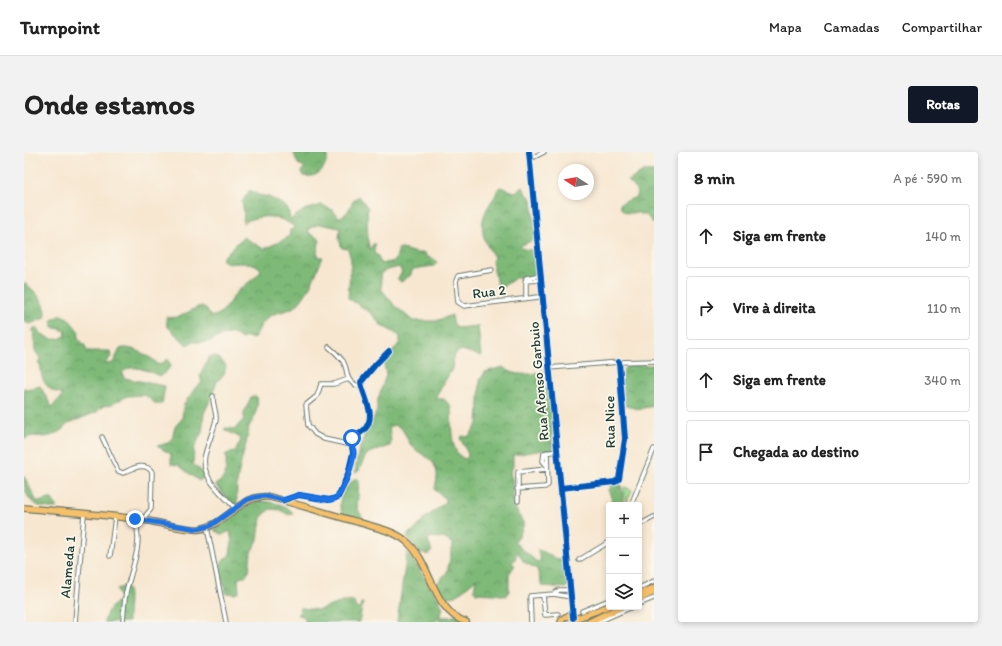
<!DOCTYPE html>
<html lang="pt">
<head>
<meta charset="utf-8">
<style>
  :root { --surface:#fff; --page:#f2f2f2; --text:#222; --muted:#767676; --line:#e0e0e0; --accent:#111827 }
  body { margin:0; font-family:Itim,sans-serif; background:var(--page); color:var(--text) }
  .controls { position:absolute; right:12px; bottom:12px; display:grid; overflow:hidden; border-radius:4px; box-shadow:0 2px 6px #0003 }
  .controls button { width:36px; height:36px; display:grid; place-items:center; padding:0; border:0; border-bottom:1px solid var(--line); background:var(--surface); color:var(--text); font:20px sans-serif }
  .compass { position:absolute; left:534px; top:12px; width:36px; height:36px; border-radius:50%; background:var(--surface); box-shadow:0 2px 6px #0003; rotate:281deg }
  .stop { position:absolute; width:12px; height:12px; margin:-9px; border:3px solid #1a73e8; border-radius:50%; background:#fff }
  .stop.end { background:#1a73e8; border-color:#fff; box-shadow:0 1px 4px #0008 }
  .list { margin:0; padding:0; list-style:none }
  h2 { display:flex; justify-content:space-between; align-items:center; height:52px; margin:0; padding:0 16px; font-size:17px }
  h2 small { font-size:13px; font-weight:400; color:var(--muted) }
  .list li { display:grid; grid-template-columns:26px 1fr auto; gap:12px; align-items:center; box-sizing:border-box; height:64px; margin:0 8px 8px; padding:0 8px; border:1px solid var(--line); border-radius:4px }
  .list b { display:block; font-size:15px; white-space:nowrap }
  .list em { font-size:13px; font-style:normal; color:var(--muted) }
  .icon { flex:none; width:22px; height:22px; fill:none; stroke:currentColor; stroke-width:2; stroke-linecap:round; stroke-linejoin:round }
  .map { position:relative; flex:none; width:630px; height:470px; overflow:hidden; border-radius:4px }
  header { display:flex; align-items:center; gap:24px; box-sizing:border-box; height:56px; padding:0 20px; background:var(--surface); border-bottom:1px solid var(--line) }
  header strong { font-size:19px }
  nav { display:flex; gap:22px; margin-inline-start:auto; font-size:14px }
  .intro { display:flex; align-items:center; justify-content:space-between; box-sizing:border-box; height:96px; padding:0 24px }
  h1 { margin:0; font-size:28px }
  .button { padding:10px 18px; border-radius:4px; background:var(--accent); color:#fff; font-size:14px; font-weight:700 }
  main { display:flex; gap:24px; padding:0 24px }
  aside { flex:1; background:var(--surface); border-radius:4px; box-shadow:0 2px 6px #0003 }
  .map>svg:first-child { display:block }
  .forest { fill:url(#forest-crowns); stroke:#4e7b56 }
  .park { fill:#9ed98c; stroke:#5e8b60 }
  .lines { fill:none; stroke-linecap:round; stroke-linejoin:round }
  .street-casing { stroke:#6b786b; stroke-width:5.5 }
  .secondary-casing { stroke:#6b786b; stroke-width:7 }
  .primary-casing { stroke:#6b786b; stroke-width:8 }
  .street { stroke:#fff; stroke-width:3.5 }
  .secondary { stroke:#fbe6c4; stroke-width:5 }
  .primary { stroke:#f6c06b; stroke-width:5.5 }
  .cycleway-casing { stroke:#fbf7ec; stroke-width:8 }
  .cycleway { stroke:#0057b8; stroke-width:6 }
  .route { stroke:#1a73e8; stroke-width:5 }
  .labels { text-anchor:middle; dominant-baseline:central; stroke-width:3.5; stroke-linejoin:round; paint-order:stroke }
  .street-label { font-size:14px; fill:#1f3d34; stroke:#fbf7ec }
</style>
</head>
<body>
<header>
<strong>Turnpoint</strong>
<nav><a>Mapa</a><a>Camadas</a><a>Compartilhar</a></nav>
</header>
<div class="intro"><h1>Onde estamos</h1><a class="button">Rotas</a></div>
<main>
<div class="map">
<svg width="630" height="470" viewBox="0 0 630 470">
  <defs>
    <pattern id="forest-crowns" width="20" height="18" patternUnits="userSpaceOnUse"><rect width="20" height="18" fill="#7eb978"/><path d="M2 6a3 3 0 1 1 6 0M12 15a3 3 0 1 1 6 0" fill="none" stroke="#679863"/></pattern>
  </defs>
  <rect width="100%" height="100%" fill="#fbf7ec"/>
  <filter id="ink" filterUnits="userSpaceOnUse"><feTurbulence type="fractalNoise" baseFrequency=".025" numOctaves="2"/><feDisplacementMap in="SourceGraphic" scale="8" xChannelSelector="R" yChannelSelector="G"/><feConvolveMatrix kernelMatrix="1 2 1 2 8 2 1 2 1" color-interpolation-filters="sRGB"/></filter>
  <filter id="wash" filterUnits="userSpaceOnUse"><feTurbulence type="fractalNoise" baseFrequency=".012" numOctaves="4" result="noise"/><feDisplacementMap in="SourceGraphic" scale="16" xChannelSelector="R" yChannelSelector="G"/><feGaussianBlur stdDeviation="0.9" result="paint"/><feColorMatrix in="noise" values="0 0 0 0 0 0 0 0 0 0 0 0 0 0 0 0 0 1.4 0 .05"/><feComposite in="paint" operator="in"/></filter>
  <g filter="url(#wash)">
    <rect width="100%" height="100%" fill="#f7e7d1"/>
    <!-- forest -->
    <path class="forest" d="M271 0H304C304 14 295 27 279 24L277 20 281 15 274 12 270 2Z
      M621 19 630 20V72L623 64 612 60C604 63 597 61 596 52L612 45C614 36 610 35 604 29Z
      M476 35 491 40 499 35 501 40 508 47 512 84 509 88 496 94 499 97 507 98C520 113 512 130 493 125 486 129 481 136 473 133L468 109 470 105C455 83 454 67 470 46 473 42 472 38 476 35Z
      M226 38 234 43 245 45 260 53 264 57 266 68 280 58 297 53 309 58 314 65C327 64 325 49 335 44L344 56C342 65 344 86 345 96L346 97 349 92H351L350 101 354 104 357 112 371 109 375 96 392 101H401L402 104 413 109V111L410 114 389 117 386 124 381 126 378 130 373 128 378 120 375 115 360 119 356 122 358 138 371 154 389 169H412L428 163 429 170 433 176 454 174 457 204 438 198 433 200 428 208 429 215 412 245 414 247H420L427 254C428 267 424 305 443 307L444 302 436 286 438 284 444 285 454 272 456 228 461 220 479 215C491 225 506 223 520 219V223L514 231 521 234C527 247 529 265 529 279 529 286 527 292 530 298L528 300 519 298 489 303V314L486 321 488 327 490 354 500 372 495 384 490 390 513 410 517 408 513 398C527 400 524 409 542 406L544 434 542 436 518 434 513 417 500 410 493 399 491 408 487 411 491 413 485 422V439L482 444 472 442 452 441 450 438 452 427 432 444 417 446 411 434 423 420 428 397V391L419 386 406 385 404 388 408 400 404 403 394 399 383 385 386 380 390 379 401 366 422 350 421 346 411 338C411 331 415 325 412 317 408 304 395 303 387 293 381 286 381 275 370 273L366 275C364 282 369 287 366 294L345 301 341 305 335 319 331 321 334 302 341 282 353 259V250L362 223 360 211 376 190V184L357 173 347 161 324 146 327 107 324 97 318 96 315 87 316 76 295 72 284 77 286 82 296 87 293 100 295 105H299C292 121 286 139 274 152 266 160 254 159 246 164 237 170 235 179 229 187L223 185 217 187C206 175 194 187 182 190 174 191 169 188 163 193L143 174 142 165C159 168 163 158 177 154L182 156 186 164C198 166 205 149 211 142 218 134 234 125 237 118 228 104 207 117 198 107L200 104 219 85 240 97 265 85 266 78 272 76C256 63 237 61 219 71L220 60 218 50Z
      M0 131C10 137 26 154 21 166L6 172 0 170Z
      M37 163 44 166 55 180 54 186 60 192 63 199H86L87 205 80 212 89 211 96 197C106 192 129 206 135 213L144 207 147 214 138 224C125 221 109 209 98 221L100 226 141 234 138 252H132L121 243 103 244 87 253 79 254 73 260 45 271 38 278 29 283 22 285 8 284 0 287V235L2 237 16 234 28 255 38 244V241C25 241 16 228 17 215L14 211 17 207 11 199 9 177 11 175C19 185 31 192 42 183L41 179 29 175 28 168Z
      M190 204 195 206 202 213 200 223 193 229 186 249 180 261 178 280 170 297 169 312 178 320 179 326 175 329 154 313 147 312V302L133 294 144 291 148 287 151 275 158 266 160 252 172 235 178 231 176 223 185 205Z
      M630 213V254L614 257 602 254 598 230 600 217 605 214Z
      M230 244 233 245C235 253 230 269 225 274 224 287 220 298 217 311 213 325 212 338 213 352L210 354 192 334V332C204 326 202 314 202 302L211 300 217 288 215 285 201 278V276L211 277 220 267V261L227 245Z
      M0 324 12 348 16 350 22 347H28L32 353V356C8 357 0 346 0 324Z
      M332 326 335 328 333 356 342 372C309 367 309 346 332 326Z
      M597 332 599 347 602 352 586 353 588 345 585 338 588 333Z
      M237 349C247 350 263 352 269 361L265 363 256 358 246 357 237 366 234 388 227 400 225 419 222 424H217L214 428 215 440 211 442 202 441 196 418 197 411 206 402 208 390 206 379 198 383 190 378 225 352Z
      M383 400 408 436 419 456 416 465H427L436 461 443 470H416L415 467 410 470H373Z
      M102 434C108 442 103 459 104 470H80L83 460 96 446 93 437Z
      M322 449 330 450 332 457 336 456 337 451H339L335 470H281V465L273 462 277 460 275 457 278 456 294 458Z"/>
    <!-- park -->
    <path class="park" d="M600 335 608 338 603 350 602 345H600Z"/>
  </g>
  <g filter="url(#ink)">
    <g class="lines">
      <!-- street casing -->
      <g class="street-casing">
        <path id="street" d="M506 7 520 0
          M468 118 434 124 432 129 434 150 440 154 515 145
          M501 129 517 128
          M502 146V126L517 123
          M305 195C310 199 315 204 319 209 327 223 317 228 339 236
          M525 216 595 210 630 209
          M325 227 310 232H297L293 244 282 253 284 273 291 282 300 287 327 293
          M189 244C188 252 193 260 192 268 189 280 184 291 181 303 176 326 198 341 211 356
          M78 285 94 319 99 321C108 317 121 309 128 320L127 357 118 368
          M523 314 519 309 520 301 534 299
          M537 336 591 330 595 327 601 287 595 210
          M493 337 521 335 524 333 523 300
          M260 348 275 343 305 348 314 345 324 322 329 301 327 287C331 284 336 282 340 278 354 264 339 245 337 230L351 213 365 199
          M494 349V320L523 317
          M607 353 630 297
          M615 373 630 365
          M183 375 202 470
          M86 404 91 365
          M555 408 585 390
          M615 436 630 429
          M546 438H535L530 442 547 445
          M519 443 521 463 534 462
          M615 452 630 446
          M558 459 585 448
          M51 470 60 362
          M99 470C100 459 100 447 103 436 109 413 119 391 111 367
          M507 470 506 444 530 442
          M574 470 608 455"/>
      </g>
      <!-- secondary casing -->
      <g class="secondary-casing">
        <path id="secondary" d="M505 0 549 466"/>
      </g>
      <!-- primary casing -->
      <g class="primary-casing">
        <path id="primary" d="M0 356C39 360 80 362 119 368 135 370 160 379 176 377 203 373 216 341 246 345 276 353 305 362 334 370 349 375 369 378 382 389 408 410 407 458 442 470
          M615 442 630 436
          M615 447 630 440
          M551 467 585 454
          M537 470C540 463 548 462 552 470
          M565 470 597 455"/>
      </g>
      <!-- street -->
      <use href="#street" class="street"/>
      <!-- secondary -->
      <use href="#secondary" class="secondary"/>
      <!-- primary -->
      <use href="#primary" class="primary"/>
      <!-- cycleway casing -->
      <g class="cycleway-casing">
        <path id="cycleway" d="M505 0 549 466
          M537 336 591 330 595 327 601 287 595 210
          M260 348 275 343 305 348 314 345 324 322 329 301 327 287C331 284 336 282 340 278 354 264 339 245 337 230L351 213 365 199"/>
      </g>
      <!-- cycleway -->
      <use href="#cycleway" class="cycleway"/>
    </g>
  </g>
  <g class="lines" filter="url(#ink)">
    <!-- route -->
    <path class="route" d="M111 367 173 377 186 374 223 348 232 345 241 344 260 348 275 343 305 348 311 347C320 340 329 312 330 301 330 295 325 292 328 286"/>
  </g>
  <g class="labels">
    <!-- street labels -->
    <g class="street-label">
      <text transform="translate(465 140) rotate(-7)">Rua 2</text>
      <text transform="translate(515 229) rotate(-95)">Rua Afonso Garbuio</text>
      <text transform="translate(586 270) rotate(-91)">Rua Nice</text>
      <text transform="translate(44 415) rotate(-85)">Alameda 1</text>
    </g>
  </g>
</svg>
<div class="controls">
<button>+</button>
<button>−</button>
<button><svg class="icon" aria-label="layers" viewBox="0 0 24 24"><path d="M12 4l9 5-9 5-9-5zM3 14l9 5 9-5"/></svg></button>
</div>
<svg class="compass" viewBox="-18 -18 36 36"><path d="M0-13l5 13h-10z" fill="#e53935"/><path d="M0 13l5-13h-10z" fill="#767676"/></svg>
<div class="stop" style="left:328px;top:286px"></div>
<div class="stop end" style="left:111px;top:367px"></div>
</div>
<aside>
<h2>8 min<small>A pé · 590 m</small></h2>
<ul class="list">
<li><svg class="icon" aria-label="ahead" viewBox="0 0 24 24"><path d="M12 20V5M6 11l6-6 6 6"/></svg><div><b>Siga em frente</b></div><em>140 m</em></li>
<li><svg class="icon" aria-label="right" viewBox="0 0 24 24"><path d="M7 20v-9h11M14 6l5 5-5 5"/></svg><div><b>Vire à direita</b></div><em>110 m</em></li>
<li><svg class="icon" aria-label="ahead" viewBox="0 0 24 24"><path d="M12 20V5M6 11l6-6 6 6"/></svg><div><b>Siga em frente</b></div><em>340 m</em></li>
<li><svg class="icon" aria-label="arrive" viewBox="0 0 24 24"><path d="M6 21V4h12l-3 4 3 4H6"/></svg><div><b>Chegada ao destino</b></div></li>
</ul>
</aside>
</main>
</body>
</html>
